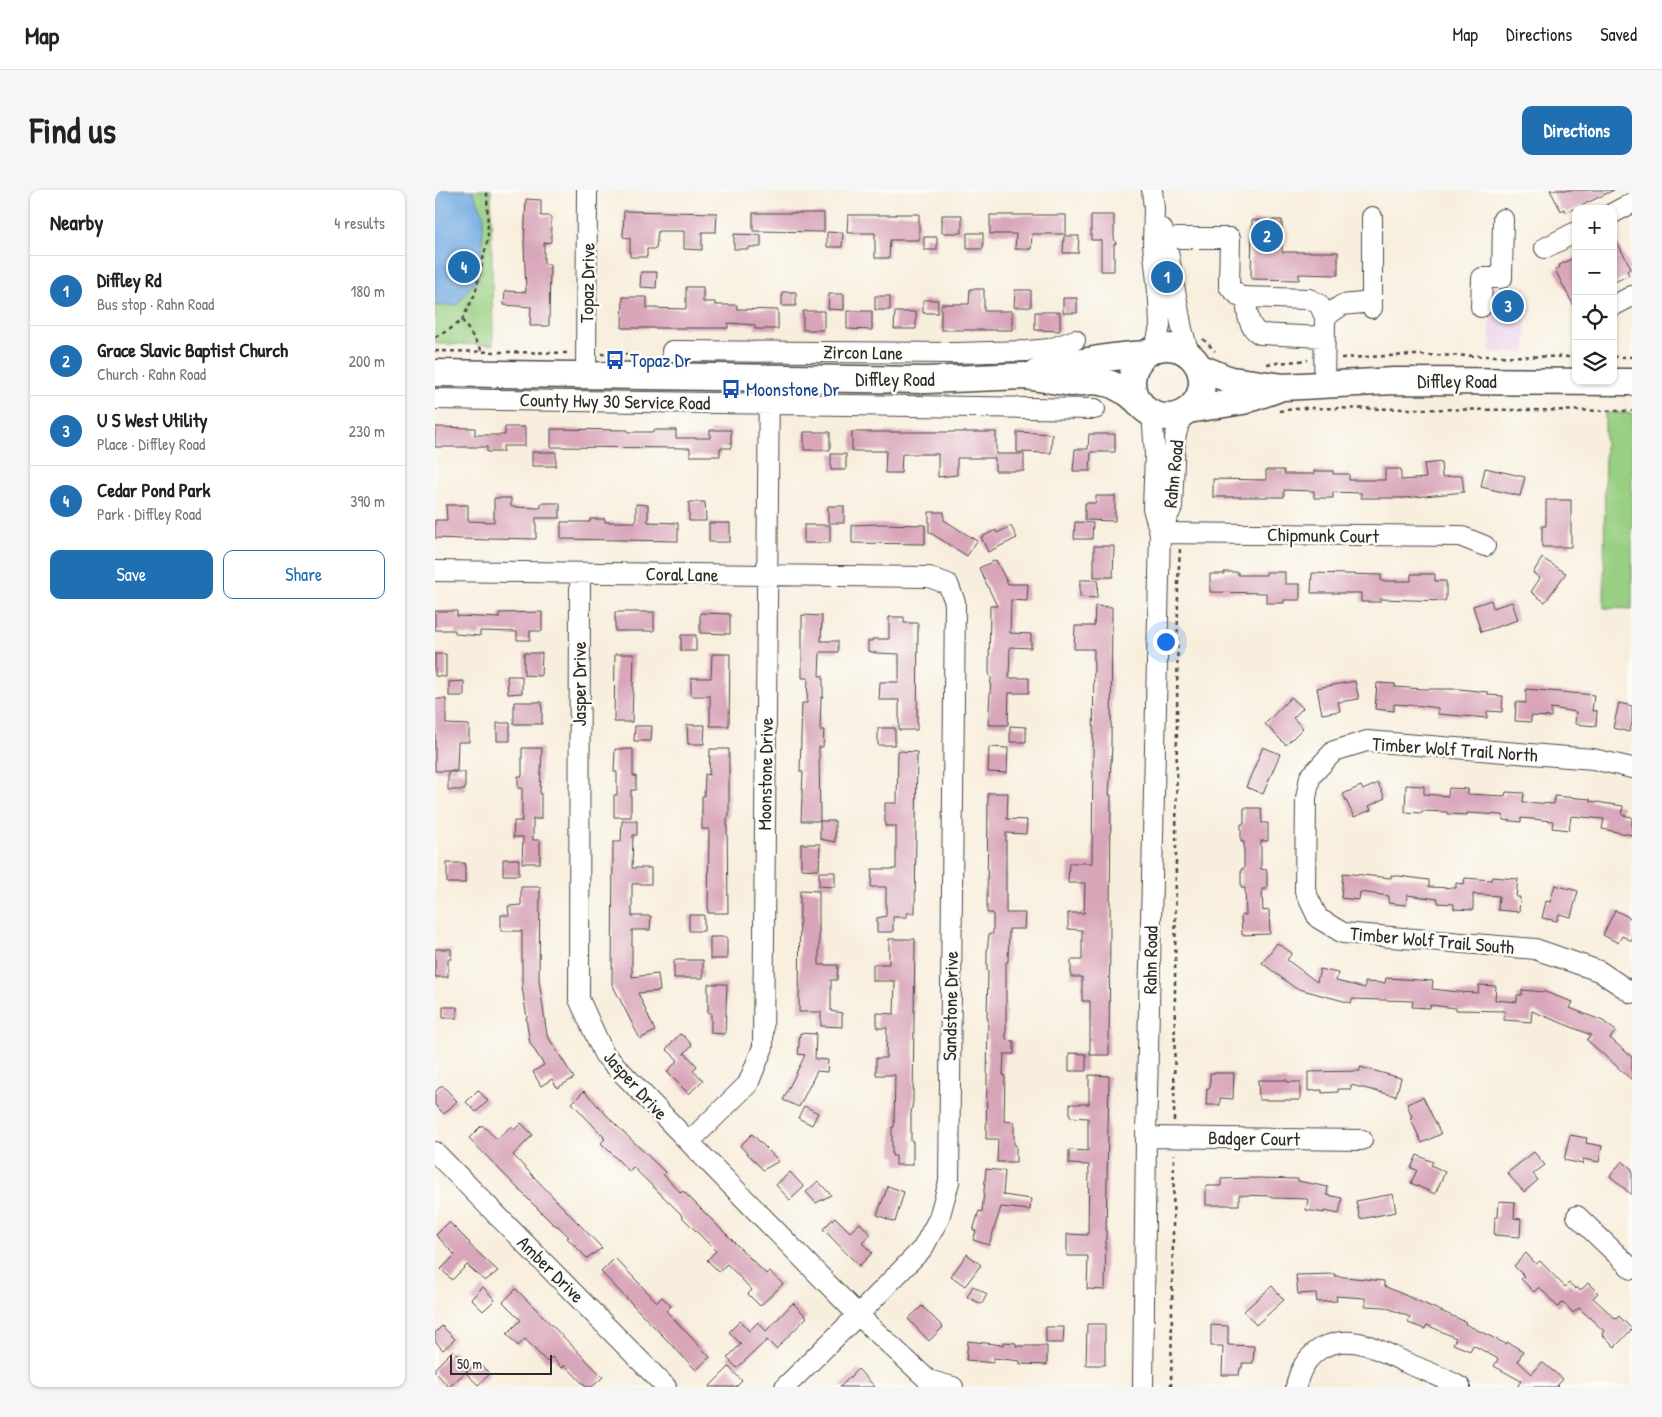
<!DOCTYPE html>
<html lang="en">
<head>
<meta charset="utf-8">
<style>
  :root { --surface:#fff; --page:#f6f6f6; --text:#222; --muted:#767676; --line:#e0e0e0; --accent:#1f6fb2 }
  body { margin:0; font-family:"Patrick Hand",sans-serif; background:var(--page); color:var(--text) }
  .controls { position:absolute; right:15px; top:15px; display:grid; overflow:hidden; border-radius:10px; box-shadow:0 1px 4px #0004 }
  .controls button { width:45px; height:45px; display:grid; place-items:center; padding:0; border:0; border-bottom:1px solid var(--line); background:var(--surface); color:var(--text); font:25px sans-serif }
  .scale { position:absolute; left:15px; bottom:12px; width:102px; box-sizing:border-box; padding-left:5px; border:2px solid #2b2b2b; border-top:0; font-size:14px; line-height:18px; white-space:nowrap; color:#2b2b2b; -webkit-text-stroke:4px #fdfcf7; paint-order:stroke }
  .you { position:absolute; left:730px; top:451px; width:18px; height:18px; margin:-12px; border:4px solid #fff; border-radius:50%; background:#1a73e8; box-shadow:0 0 0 8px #1a73e833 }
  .badge { display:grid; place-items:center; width:32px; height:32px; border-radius:50%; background:var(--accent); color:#fff; font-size:16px; font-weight:700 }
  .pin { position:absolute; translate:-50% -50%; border:2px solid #fff; box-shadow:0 1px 5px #0006 }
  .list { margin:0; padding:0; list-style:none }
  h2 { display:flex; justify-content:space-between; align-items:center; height:65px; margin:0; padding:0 20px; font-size:21px }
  h2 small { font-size:16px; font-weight:400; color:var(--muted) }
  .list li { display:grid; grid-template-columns:32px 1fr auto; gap:15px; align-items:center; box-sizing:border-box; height:70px; padding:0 20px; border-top:1px solid var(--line) }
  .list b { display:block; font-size:19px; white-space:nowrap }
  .list p { margin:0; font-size:16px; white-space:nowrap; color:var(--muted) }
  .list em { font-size:16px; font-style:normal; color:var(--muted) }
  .actions { display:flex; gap:10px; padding:15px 20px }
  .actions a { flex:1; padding:11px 0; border:1px solid var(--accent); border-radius:10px; text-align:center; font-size:18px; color:var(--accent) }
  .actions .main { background:var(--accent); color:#fff }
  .icon { flex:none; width:28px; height:28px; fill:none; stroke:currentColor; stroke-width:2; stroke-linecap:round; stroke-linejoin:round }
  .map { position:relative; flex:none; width:1197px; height:1197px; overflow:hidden; border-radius:10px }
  header { display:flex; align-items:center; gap:30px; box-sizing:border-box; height:70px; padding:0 25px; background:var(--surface); border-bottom:1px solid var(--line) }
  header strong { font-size:24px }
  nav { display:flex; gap:28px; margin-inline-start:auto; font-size:18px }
  .intro { display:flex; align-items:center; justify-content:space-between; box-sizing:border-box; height:120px; padding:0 30px }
  h1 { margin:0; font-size:35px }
  .button { padding:12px 22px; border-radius:10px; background:var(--accent); color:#fff; font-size:18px; font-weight:700 }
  main { display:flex; gap:30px; padding:0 30px }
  aside { flex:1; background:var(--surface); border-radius:10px; box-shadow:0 1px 4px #0004 }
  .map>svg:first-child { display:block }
  .built { fill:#ecd1ea }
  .green { fill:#98cf82; stroke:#627d56 }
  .water { fill:#72aae1; stroke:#4e6a86 }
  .building { fill:#d8a5b9 }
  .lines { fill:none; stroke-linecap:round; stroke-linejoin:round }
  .minor-casing { stroke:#4a4846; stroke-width:22 }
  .major-casing { stroke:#4a4846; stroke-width:29 }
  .path { stroke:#4a4846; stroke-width:2.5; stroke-dasharray:4 4; stroke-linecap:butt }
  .minor { stroke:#fff; stroke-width:20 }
  .major { stroke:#fff; stroke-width:26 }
  .labels { text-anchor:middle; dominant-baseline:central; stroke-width:5; stroke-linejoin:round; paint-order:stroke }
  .street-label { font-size:19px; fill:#2b2b2b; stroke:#fdfcf7 }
  .transit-label { font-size:19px; fill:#164399; stroke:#fdfcf7; text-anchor:start }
</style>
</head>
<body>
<header>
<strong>Map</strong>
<nav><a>Map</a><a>Directions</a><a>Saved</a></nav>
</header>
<div class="intro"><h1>Find us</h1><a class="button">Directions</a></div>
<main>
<aside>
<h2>Nearby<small>4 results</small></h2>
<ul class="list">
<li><span class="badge">1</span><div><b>Diffley Rd</b><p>Bus stop · Rahn Road</p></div><em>180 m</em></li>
<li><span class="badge">2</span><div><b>Grace Slavic Baptist Church</b><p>Church · Rahn Road</p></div><em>200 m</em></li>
<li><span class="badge">3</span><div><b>U S West Utility</b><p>Place · Diffley Road</p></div><em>230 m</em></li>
<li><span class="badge">4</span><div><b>Cedar Pond Park</b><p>Park · Diffley Road</p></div><em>390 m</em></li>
</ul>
<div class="actions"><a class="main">Save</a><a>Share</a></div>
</aside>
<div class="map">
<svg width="1197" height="1197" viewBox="0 0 1197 1197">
  <rect width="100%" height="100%" fill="#fdfcf7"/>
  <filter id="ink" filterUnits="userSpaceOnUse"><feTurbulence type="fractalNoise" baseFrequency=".02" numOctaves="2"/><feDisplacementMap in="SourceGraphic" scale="10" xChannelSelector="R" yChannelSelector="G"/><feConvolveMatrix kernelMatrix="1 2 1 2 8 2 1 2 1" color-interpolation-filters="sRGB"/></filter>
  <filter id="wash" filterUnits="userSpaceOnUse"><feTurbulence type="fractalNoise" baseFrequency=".0096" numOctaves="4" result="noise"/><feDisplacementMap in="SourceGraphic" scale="20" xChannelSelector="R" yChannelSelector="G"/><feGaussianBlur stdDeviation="1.12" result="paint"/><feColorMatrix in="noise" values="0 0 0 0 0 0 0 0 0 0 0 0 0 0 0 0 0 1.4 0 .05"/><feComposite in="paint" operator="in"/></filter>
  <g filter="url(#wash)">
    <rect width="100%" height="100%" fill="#f8eedd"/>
    <!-- built -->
    <path class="built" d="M1055 98H1091V163L1055 162Z"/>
    <!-- green -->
    <path class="green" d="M0 0H56L58 155 0 154Z
      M1170 223H1197V419L1169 418Z"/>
    <!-- water -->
    <path class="water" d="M0 0H37L49 25 47 58 42 91 36 96 22 115 0 116Z"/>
    <g id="blocks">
      <!-- building -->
      <path class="building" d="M1115 0H1179L1131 23 1129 19 1126 21Z
        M91 9 106 10V26H116V52L109 53V74H115L114 136H95L96 117 69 115 70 101 91 102 89 54Z
        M189 21 282 23 281 42H267V60L249 59V41H223L221 59H212V67H195V48L188 47Z
        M318 23H389V42L318 41Z
        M461 24H484V50H455L454 68H440V43H412L413 25H461Z
        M507 25H527V43H507Z
        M555 25H631V44H597L596 59H580L581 44H555Z
        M656 25H679V48L681 54H679V81H666V50H656Z
        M817 30H847V62H903V85L864 84V90L816 89Z
        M392 42 408 43 407 57H392Z
        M532 43H548V59H532Z
        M299 44 326 45V57H314V59H299Z
        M1178 45 1196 78 1192 81 1194 85 1178 93Z
        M629 46H644L643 63H628Z
        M489 47H502V60H489Z
        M1141 67V120L1120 80 1125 77 1124 75Z
        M206 82H222L221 98 205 97Z
        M251 97H268V112H280V115H302V119L343 120V139H320V135L293 133V138H187L188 107H212V118L251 119Z
        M535 99H549V121H577V140H506V114H534Z
        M580 100H596V117H579Z
        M347 102H361V116H347Z
        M394 104H409V120L393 119Z
        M1065 104H1082V127H1065Z
        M440 106H455V120H440Z
        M628 108H642V123H628Z
        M488 110H503V123H488Z
        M368 121H389V140H368Z
        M412 121H437V140L412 139Z
        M460 122H481V139H459Z
        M600 122H625V141L600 140Z
        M0 237 40 238V245H70V237H90V256H68V262H52V257H0Z
        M116 239 193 240V242H219V240H241V248H275V240H296V258H285V266H255V258L116 257Z
        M369 242H395V260H369Z
        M417 242H561V264H589V281H560V268H522V285L503 287V264H467L466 283H450L451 261H417Z
        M582 242 617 244 616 263 582 262Z
        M654 244H680V262H656L655 281H638L640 259H653Z
        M97 262H121V276H97Z
        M396 264H411V280H396Z
        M1006 272 1007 287 1027 285 1029 302 970 308H926V303L898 302V308H879V301L849 300V307H778V289L831 290V280H849V284H879V281H898V284H914V290H950V279H966V290L991 288 989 274Z
        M1050 278 1090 287 1085 306 1046 297Z
        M661 306H680V331L650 330V313H661Z
        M59 308H76V317L106 318V313H125V328H101V349L54 348V350L0 348V330H12L11 315H33V331L59 332Z
        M1111 310H1136V357H1107V336H1111Z
        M254 312H270L271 331H254Z
        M201 314 213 315V332L243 333V351L126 349V332H155V329H170V332H201Z
        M393 316H409V333H393Z
        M494 322H509V330L542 351 532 366 494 342Z
        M640 332 658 333 657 349H639Z
        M274 333H295V352H274Z
        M446 334 490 335V354L417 353V335Z
        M369 335H395V353H369Z
        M576 336 582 348 553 362 546 347 561 340 562 343Z
        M659 356H679L678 387H659Z
        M1107 368 1131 383 1110 412 1096 402 1105 388 1098 383Z
        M561 370 573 394H593L592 411 576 410 575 443 596 444V458L575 457 574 488H594V503H574L573 535H553L556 488 554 483 555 416H562L544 378Z
        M789 382H803V385H831V382H850V394H865V410H849V413H831V403L775 402V384H789Z
        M877 383 946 385V391H976V384H1000V391H1011V408L1010 411 945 409V412H926V403H876Z
        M645 390H663L662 408 645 407Z
        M1056 410 1058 418 1077 412 1083 430 1046 442 1038 416Z
        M660 416 677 417 676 557H677L674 605H676L674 865H655V811H647V787H636V770H647V740L633 739V723H649L650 693H633L634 673H657L659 459H639L640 436H659Z
        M0 421H22V426L64 428V423L107 422V441H95V450H82V442L45 441V446L20 444V440H0Z
        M180 422H219V441H180Z
        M265 423 295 424V444L265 443Z
        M367 425 387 426 386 451H403V462H385L384 486H388V507H386L385 540H389L388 557H384L385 631H366L368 582H365L367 513H372L373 488H367Z
        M454 427H469V433H483L482 540H464V510H444L445 492H464V464L441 463 433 461V451H437V449H454Z
        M246 445H261V461H246Z
        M89 463H107L106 486 89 485Z
        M0 464H11V487L0 486Z
        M180 464H199L197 532H179Z
        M277 464H295L294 536H275V506H256V488H276Z
        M72 486H87V503L73 504Z
        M29 491V506H14V492Z
        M920 491 924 509 903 512 905 521 887 524 882 498Z
        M942 493 960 494V497L989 499H1024L1053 502V505L1068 506 1067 522 1052 521V528L1003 524V518L988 516 959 514V521L940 519Z
        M1091 499 1159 505 1157 521H1162L1161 536 1140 534 1141 522 1116 518V527L1096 526V532L1080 531 1081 512 1091 513Z
        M856 507 868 518 858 528 868 538 851 555 830 534Z
        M0 509H11V534L34 535V552H23L22 581H0Z
        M79 512H107V534H79Z
        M1184 513 1197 516V534L1194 542 1178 538Z
        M62 533H75V551H62Z
        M252 535H270L269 554H253Z
        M200 536H217L216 551H199Z
        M575 536 591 537V552H575Z
        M443 538H460V555H443Z
        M554 557 573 558 572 583 553 582Z
        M828 557 845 564 828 604 811 597Z
        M87 558H107L105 603H106V629H98V650H105V673H87L88 647H78L79 631H87V598H83V586H87Z
        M180 559H198V586H201V600H196V627H179V605H182V582H179Z
        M275 559H294V627L292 628 293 723H273L274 639H267V606H269L270 584 274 585Z
        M463 561 482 562 480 723H472V727H458V742H442V728L451 726V697H436L437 679H461V636H450V613H462Z
        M13 582H30V600H13Z
        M943 593 950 608 934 616 936 620 919 627 908 604 926 596 928 600Z
        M971 595 989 596V604L1013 606 1014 598 1033 599V604L1070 606 1071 602 1089 603 1088 612 1119 614 1120 606 1155 609V611L1188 616 1187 625 1197 627V645L1167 639 1169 629 1136 626 1134 640 1117 638 1118 631 1086 628V632L1068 630V625L1032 623V625L1012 624V622L987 621V623L970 622Z
        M553 603H573L572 629 592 630 591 644 571 643V723H590L589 739H574L573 772H571V850L579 851V864H569L568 885H570L569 931 579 932V955H581V972H562L563 949H551L553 828H552L553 781H552V762L554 744H558V723H552Z
        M809 618H826L827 633H833V651H826V679L832 680V699H827L828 721 834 720 835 744 807 745 806 725H811L810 698H806V679H809V652H806V634H809Z
        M187 631H202V645H198L197 678H216V694H197V726H216L215 740H197V787L223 784 225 801 203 803 220 841 205 849 177 794 178 652H186Z
        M385 631H400V652L385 649Z
        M366 654H385L384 680 366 679Z
        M68 669H84V685H68Z
        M12 673H30V693H12Z
        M384 682H400V697L384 696Z
        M908 683 956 688V685L994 690V697L1021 698V693L1029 694 1030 688 1056 690 1057 687 1083 689 1081 707H1085L1084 722 1063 720 1064 706 1038 704V720L1019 719V714L1003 713V709L972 705 971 715 953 713 954 706 925 702 924 710 906 708Z
        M1120 695 1143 701 1136 727 1124 724 1122 731 1107 728 1111 711 1115 712Z
        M86 697H105L104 790 112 845 139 888 122 898 117 889 106 896 98 882 109 875 95 853 91 828H92L87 797V741H66V725H74L73 716 86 715Z
        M365 700 384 701V775H403L402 790H396V821L407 823V837L386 836V822H364Z
        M1180 720 1197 729V751L1187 746 1183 753 1168 745Z
        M254 725H269V741H254Z
        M275 747H292V769H275Z
        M454 749H480L478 911 476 924V951H478V975H461V966H457V937H459L460 885H441V868H451L452 838H442V823L459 824 460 791H438V774H454Z
        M842 753 857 763 852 770 882 792 885 779 903 783 901 791 930 798V792L950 793 951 788 969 789 998 791 997 799 1023 802 1043 803 1044 795 1061 796 1060 810 1082 812V805H1087V800L1110 802 1138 812 1135 818 1168 831 1181 841 1175 848 1197 867V890L1152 850 1156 845 1097 821 1096 832 1069 830 1070 821 1021 820V818L995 815V818L977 817 978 811 917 809 916 813 860 798 827 773Z
        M0 759H16V769H13V787H0Z
        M239 770H268V788H239Z
        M273 794H292L290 844 276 843V823H273Z
        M8 817H22V828H8Z
        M381 842 380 869 393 870 392 882 382 881 364 917 348 910 370 865 363 864 365 843 380 844Z
        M245 844 250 847 257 855 248 865 250 863 262 876 258 881 268 890 254 904 232 882 243 870 231 859Z
        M634 863 651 864V881H634Z
        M925 877 966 888 961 906 916 895V899H903V902L887 903V900L873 901V882L925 881Z
        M775 883H799L798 909 785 908V915H771L772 898H775Z
        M654 885 674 886 670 1100 652 1099 653 1066H632V1044L653 1045 654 975 634 974V960L653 961V928L635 927V914H654Z
        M823 890H852V892H865V910H824Z
        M7 895 22 911 9 924 0 915V902Z
        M43 900 53 911 41 922 31 912Z
        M149 901 181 935 230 982 228 984 246 1003 248 1001 331 1084 334 1081 348 1094 325 1116 313 1104 317 1100 292 1074 284 1082 272 1070 281 1061 248 1028 245 1023 198 977 194 981 166 953 170 949 168 948 169 947 137 913Z
        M988 907 1006 944 987 953 975 928 977 927 972 914Z
        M369 916 383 923 377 935 363 928Z
        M86 933 98 945 78 965 167 1058 152 1068 132 1048 134 1047 124 1037 118 1034 96 1012 34 948 47 935 62 949 76 936 79 940Z
        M317 944 344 971 328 980 305 956Z
        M1135 945 1152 948 1151 953 1167 956 1164 972 1148 969V974L1129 970Z
        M1099 962 1110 975 1098 984 1103 990 1089 1002 1072 983Z
        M982 965 998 972 996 975 1010 982 1000 1004 976 993 982 980 976 978Z
        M1187 971 1197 979V1005L1175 986Z
        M551 979 570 981 568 1005 596 1009 595 1020 566 1017 554 1055 538 1050 541 1041H538L544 1021 547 1022Z
        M355 982 369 997 355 1010 341 995Z
        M822 988 863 989V991L893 997 892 1005 907 1008 904 1024 889 1021V1023L871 1020 873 1009 837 1008V1006L804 1005V1015H771V996H786V989Z
        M383 991 396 1005 381 1013 371 1002Z
        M453 996 469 1002 460 1032 442 1025Z
        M958 1004 961 1022 925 1029 921 1011Z
        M1064 1011 1080 1012 1079 1028 1086 1029 1085 1047 1059 1045 1060 1027H1063Z
        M400 1027 415 1042 425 1033 436 1045 427 1053 437 1063 424 1076 388 1039Z
        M14 1032 35 1053 34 1054 63 1081 50 1091 32 1075 17 1090 6 1079 20 1065 1 1045Z
        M1091 1063 1101 1074 1105 1071 1130 1097 1134 1093 1141 1099 1142 1097 1145 1101 1153 1093 1163 1103 1158 1108 1181 1129 1184 1126 1197 1139 1180 1157 1167 1144 1169 1141 1144 1118 1138 1123 1128 1112 1123 1117 1104 1097 1099 1102 1086 1089 1089 1086 1079 1076Z
        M532 1064 546 1075 530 1096 516 1086Z
        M180 1068 222 1112 227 1107 236 1116 231 1121 275 1167 261 1180 166 1082Z
        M900 1084V1086L949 1091V1096L1031 1132 1030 1134 1071 1154 1072 1152 1088 1161 1083 1171 1097 1184 1107 1172 1128 1189 1121 1197H1082L1086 1191 1059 1176 1063 1169 1038 1155 1035 1161 1018 1154 1021 1148 992 1135 990 1139 973 1133 975 1127 950 1117 930 1116V1108L901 1106 902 1111 882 1112 881 1103 863 1104 861 1085Z
        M538 1096 552 1104 547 1114 532 1107Z
        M837 1096 849 1110 821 1135 809 1121Z
        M48 1097 60 1110 48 1121 36 1109Z
        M81 1099 168 1187 157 1197H151L130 1175 127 1178 117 1167 112 1172 90 1149 83 1156 72 1144 86 1130 68 1112Z
        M358 1113 372 1127 341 1159 332 1150 302 1178 292 1168 306 1154 294 1142 305 1131 314 1141 323 1132 331 1141Z
        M487 1116 508 1137 494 1151 473 1129Z
        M652 1134H670V1175H651Z
        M776 1135 793 1136V1155L819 1156 818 1173H807V1178H805L804 1185H787L788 1156H776Z
        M7 1136 20 1149 8 1160 0 1151V1143Z
        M611 1137H629L628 1153H611Z
        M533 1151 568 1155V1152L581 1153V1156H612V1175L585 1174V1171L559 1168 558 1173 531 1170Z
        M18 1160 36 1177 14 1197 0 1182V1178Z
        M43 1172 55 1184 43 1195 31 1183Z
        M294 1177 307 1191 301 1197H274Z
        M423 1179 440 1197H405Z"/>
    </g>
  </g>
  <g filter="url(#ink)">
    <use href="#blocks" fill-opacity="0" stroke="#4a4846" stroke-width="1"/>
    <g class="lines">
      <!-- minor casing -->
      <g class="minor-casing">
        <path id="minor" d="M717 0 719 18 718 54 724 111 725 136 720 159
          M1178 23 1197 13
          M727 39 731 51 747 139 754 164
          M731 51 742 48H795L794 96 805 107 874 109 884 114 890 127 889 194
          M1110 58 1141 42
          M811 107C812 120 812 137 825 144L889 147
          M1178 116 1197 106
          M1046 117 1047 88H1067L1068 29
          M937 118V27
          M890 127 907 115 937 112
          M237 161 520 163 592 161 615 159 640 150
          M151 186 152 0
          M0 209C220 211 440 216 660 219
          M725 343 1025 346 1050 356
          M725 343 737 317 740 248 747 223
          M0 381 494 387 513 394 520 412 514 992 504 1028 488 1058 423 1125 350 1197
          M145 383 144 809 169 864 254 952 423 1125 493 1190 518 1197
          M1197 578 1158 569 932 551 899 561 875 587 871 608 870 701 883 728 908 743 1100 759 1164 781 1197 803
          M711 947 927 950
          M254 952 313 894 328 857 334 188
          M0 962 231 1197
          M1142 1026 1197 1079
          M708 1197 711 947 725 343 718 318 720 264 717 223
          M861 1197C864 1181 871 1168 885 1159 916 1141 943 1160 972 1173 990 1181 1008 1187 1025 1197"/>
      </g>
      <!-- major casing -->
      <g class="major-casing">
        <path id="major" d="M697 192a35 35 0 1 1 70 0a35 35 0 1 1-70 0Z
          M764 177 795 190 848 197 959 191 1197 192
          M0 183 491 190 590 186 636 193 660 191 676 194 693 203 705 213
          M601 183C637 173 673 166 711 164
          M753 220 808 211 842 199"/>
      </g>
      <!-- path -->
      <path class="path" d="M27 130 48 162
        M0 147 14 140 27 130 40 104 53 48 52 0
        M768 149 780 161
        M0 161 136 163
        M166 164H196
        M1178 167H1197
        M906 168 976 165 1141 167
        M832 174 873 170
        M844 221 869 218 1197 221
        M739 931 743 393 745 359
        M736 1197 739 964"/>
      <!-- minor -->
      <use href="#minor" class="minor"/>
      <!-- major -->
      <use href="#major" class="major"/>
    </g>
  </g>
  <!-- icons -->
  <defs>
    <g id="bus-bare" transform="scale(1.5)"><path d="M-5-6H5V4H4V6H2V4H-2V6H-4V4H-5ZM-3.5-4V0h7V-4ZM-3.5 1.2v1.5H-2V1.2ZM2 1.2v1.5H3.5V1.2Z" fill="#1a4fb4" stroke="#fdfcf7" stroke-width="2.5" paint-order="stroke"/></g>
  </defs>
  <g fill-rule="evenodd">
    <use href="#bus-bare" x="180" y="170"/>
    <use href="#bus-bare" x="296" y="199"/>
  </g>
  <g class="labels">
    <!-- street labels -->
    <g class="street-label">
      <text transform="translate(152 93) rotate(-89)">Topaz Drive</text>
      <text transform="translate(428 162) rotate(1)">Zircon Lane</text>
      <text x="460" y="189">Diffley Road</text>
      <text x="1022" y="191">Diffley Road</text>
      <text transform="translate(180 211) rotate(1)">County Hwy 30 Service Road</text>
      <text transform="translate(738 284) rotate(-84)">Rahn Road</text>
      <text transform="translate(888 345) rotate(1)">Chipmunk Court</text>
      <text transform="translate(247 384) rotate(1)">Coral Lane</text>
      <text transform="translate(144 494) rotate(-90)">Jasper Drive</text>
      <text transform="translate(1020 559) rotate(4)">Timber Wolf Trail North</text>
      <text transform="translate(330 584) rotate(-89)">Moonstone Drive</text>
      <text transform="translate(997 750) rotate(5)">Timber Wolf Trail South</text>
      <text transform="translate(715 770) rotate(-89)">Rahn Road</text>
      <text transform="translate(515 816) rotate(-89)">Sandstone Drive</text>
      <text transform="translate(201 895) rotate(48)">Jasper Drive</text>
      <text transform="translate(819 948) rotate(1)">Badger Court</text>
      <text transform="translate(116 1079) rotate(45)">Amber Drive</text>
    </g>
    <!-- transit labels -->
    <g class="transit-label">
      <text x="195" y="170">Topaz Dr</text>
      <text x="311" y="199">Moonstone Dr</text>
    </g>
  </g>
</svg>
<div class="controls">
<button>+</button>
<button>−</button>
<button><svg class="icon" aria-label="locate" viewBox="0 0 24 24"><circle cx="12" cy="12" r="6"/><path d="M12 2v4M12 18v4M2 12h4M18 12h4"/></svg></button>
<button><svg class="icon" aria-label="layers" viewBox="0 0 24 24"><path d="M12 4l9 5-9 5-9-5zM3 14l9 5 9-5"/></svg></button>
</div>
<div class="scale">50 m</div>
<div class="you"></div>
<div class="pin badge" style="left:732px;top:87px">1</div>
<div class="pin badge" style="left:832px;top:46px">2</div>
<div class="pin badge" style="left:1073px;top:116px">3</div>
<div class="pin badge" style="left:29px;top:77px">4</div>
</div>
</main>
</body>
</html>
